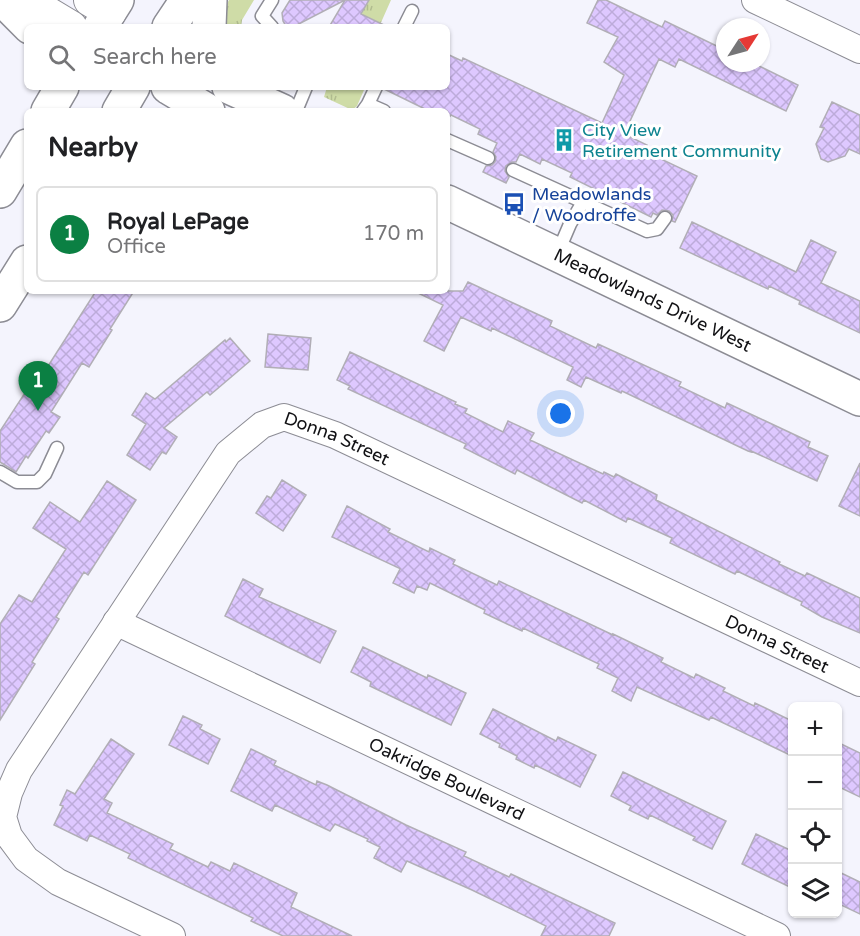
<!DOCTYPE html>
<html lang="en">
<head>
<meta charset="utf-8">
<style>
  :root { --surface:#fff; --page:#f2f2f2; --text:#202124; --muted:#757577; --line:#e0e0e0; --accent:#0b8043 }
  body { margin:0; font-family:"Varela Round",sans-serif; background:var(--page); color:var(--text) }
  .controls { position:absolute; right:18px; bottom:18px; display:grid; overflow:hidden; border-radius:9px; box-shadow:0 2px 4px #0004 }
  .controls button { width:54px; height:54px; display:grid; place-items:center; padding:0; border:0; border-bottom:2px solid var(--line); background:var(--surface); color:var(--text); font:30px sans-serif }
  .compass { position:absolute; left:716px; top:18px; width:54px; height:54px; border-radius:50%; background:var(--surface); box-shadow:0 2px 4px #0004; rotate:54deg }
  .you { position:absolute; left:561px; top:414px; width:21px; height:21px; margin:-15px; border:4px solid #fff; border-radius:50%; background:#1a73e8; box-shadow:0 0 0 9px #1a73e833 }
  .badge { display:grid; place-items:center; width:39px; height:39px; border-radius:50%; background:var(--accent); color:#fff; font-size:20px; font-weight:700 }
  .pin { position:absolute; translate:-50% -50px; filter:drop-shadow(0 2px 3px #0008) }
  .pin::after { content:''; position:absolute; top:32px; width:21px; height:18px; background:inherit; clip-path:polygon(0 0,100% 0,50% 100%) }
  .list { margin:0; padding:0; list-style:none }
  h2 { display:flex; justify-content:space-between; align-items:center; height:78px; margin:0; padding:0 24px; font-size:26px }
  h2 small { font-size:20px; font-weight:400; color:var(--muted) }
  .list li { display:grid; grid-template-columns:39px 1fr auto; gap:18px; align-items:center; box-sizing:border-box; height:96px; margin:0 12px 12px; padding:0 12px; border:2px solid var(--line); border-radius:9px }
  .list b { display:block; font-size:22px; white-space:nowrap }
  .list p { margin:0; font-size:20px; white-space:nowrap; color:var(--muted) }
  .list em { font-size:20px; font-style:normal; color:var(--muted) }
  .icon { flex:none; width:33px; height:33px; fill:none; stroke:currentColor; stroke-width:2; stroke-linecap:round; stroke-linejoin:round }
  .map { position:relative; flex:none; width:860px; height:936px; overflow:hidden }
  .search { position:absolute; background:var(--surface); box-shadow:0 2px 4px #0004; left:24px; top:24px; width:426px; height:66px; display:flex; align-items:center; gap:15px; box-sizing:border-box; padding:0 21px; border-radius:9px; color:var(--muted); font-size:22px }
  .panel { position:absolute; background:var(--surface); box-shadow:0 2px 4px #0004; left:24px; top:108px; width:426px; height:186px; border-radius:9px }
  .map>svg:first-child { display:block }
  .grass { fill:url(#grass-tufts) }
  .building { fill:url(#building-cross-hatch); stroke:#b1aeb6; stroke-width:1.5 }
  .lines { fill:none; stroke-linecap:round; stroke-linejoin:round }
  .service-casing { stroke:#8c8c94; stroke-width:15 }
  .minor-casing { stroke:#8c8c94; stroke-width:28 }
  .tertiary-casing { stroke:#8c8c94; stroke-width:34 }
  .secondary-casing { stroke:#8c8c94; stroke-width:36 }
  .service { stroke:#fff; stroke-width:12 }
  .minor { stroke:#fff; stroke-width:26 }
  .tertiary { stroke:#fff; stroke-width:32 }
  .secondary { stroke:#fff; stroke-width:33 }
  .labels { text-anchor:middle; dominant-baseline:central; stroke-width:6; stroke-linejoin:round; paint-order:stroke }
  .culture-label { font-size:18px; fill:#0d838f; stroke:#fff; text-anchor:start }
  .transit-label { font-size:18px; fill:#164399; stroke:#fff; text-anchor:start }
  .street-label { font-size:18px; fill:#111114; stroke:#fff }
</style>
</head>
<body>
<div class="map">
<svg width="860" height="936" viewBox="0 0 860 936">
  <defs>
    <pattern id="grass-tufts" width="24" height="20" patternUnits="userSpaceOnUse" patternTransform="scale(1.5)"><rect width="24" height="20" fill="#cfdca7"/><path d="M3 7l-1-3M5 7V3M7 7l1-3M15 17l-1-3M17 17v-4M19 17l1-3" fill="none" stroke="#b1bc8f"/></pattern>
    <pattern id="building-cross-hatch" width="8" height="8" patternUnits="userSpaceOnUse" patternTransform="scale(1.5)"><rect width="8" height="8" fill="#dec8ff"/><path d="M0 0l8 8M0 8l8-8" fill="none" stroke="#bdabda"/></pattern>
  </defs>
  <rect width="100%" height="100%" fill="#f4f4fd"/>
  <!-- grass -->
  <path class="grass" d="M229 0H254L242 20 241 27H221L224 9Z
    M369 0H391L379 27H354Z
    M327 87H358L364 90 357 106 352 110 324 97Z"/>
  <!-- building -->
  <path class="building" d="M290 0H345L293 27 286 26 283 21 282 13Z
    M345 0H369L361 14 388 27H329Z
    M598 0H606L662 27 665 21 725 50V63H753L798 85 786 111 679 59 675 67 659 59 624 134 647 145 644 151 697 176 675 222 672 221 673 215 669 211 662 210 657 215 653 213 651 217 570 177 572 173 542 159 540 164 520 154 516 162H512L506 166 505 171 509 177 506 183 483 172 486 166 492 165 495 162 496 157 493 152 497 143 478 134 480 129 451 115 447 120V111H429L384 89V87H447V54L462 61 463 58 602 123 624 75 604 62 618 37 587 23Z
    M832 102 860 115V154L849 149 845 156 828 162 821 159 816 144 824 128 820 127Z
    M692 222 796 272 811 240 836 252 821 283 860 301V333L799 304 800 301 769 286 768 289 680 248Z
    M468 282 552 321 550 326 596 348 598 344 681 382 679 386 725 408 727 403 810 442 808 447 828 456 817 481 751 451V452L748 451 622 391 621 393 586 377 581 387 567 380 573 367 492 328 491 331 461 317 444 351 424 341 443 305 414 291H463Z
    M96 291H134L110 329 112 330 89 367 82 363 51 412 60 417 49 433 46 431 28 458 26 456 16 472 0 462V431L34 379 37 381 50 363Z
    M268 334 311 338 308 370 265 367Z
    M230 338 250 361 210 395 207 392 164 428 177 437 166 454 162 452 150 470 127 455 146 424 132 415 146 393 155 399 225 340 226 342Z
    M350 352 456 402 455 404 467 409 465 413 503 432 508 421 534 433 530 440 603 474 604 472 614 477 616 474 657 495 656 500 780 562 779 564 805 576 807 573 860 598V633L822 617 801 605 802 602 737 571 735 574 670 543 672 538 628 518 626 522 584 500 582 503 517 470 515 474 464 448 466 444 348 389 350 386 337 380Z
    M860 463V516L839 506Z
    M282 480 306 495 283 531 256 513 267 496 271 498Z
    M107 481 136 500 88 575 84 572 56 617 59 619 32 662 35 664 0 720V624L19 595 32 602 66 549 33 528 50 502 80 522Z
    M347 506 390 529 388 532 429 552 430 548 455 560 453 564 497 585 499 581 613 635V634L663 658 661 662 694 678 696 674 725 688 723 691 754 706 755 703 792 721V756L711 717 709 720 637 687 631 701 612 691 618 678 597 668 599 664 523 628 522 631 484 613 485 610 430 583 427 590 417 586 414 593 393 583 400 569 399 568 332 537Z
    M243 579 263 589 259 597 336 631 320 663 225 616Z
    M363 647 427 678 428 675 466 693 451 725 370 686 371 682 351 672Z
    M493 709 556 741 558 737 596 755 580 787 535 765 534 768 516 759 517 756 499 747 500 744 480 734Z
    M183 716 202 725 200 729 220 739 208 764 169 745Z
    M111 739 134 754 104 799 112 803 107 813 173 844 170 849 208 867 211 862 230 871 234 863 297 893 291 907 352 936H283L251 921 253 918 128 858 130 854 90 835 87 841 54 825 63 806 60 805 67 790 75 794Z
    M837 742 860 753V797L837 786Z
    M251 749 276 761 274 765 316 785 317 781 327 785 406 825 466 852 464 856 509 877 511 874 615 923 609 936H541L546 926 472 890 407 861 401 872 374 858 380 847 367 841 368 839 335 824 330 831 275 805 272 811 231 791Z
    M623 772 726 821 712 849 693 840 695 837 650 815 648 819 629 810 631 806 611 796Z
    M756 834 792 851V888L742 864Z
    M837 871 860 882V914L837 903Z"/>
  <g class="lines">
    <!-- service casing -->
    <g class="service-casing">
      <path id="service" d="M272 0 262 16 272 27
        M404 27 412 11
        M368 104 376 87
        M296 111 306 87
        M363 111 368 104 384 111
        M447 140 488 158
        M513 170 647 231 657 229 665 218
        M558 252 570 224 583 202
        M0 472 17 482H37L45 474 57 448"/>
    </g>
    <!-- minor casing -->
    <g class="minor-casing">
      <g id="minor">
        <path d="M755 0 860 50"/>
        <path id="s1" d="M116 622 777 936"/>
        <path id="s2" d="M172 936 58 882 26 859 9 836 3 817 9 793 19 770 228 453 262 425 284 417 335 435 860 683"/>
      </g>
    </g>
    <!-- tertiary casing -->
    <g class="tertiary-casing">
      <path id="tertiary" d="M26 0 71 27
        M90 0 110 12"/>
    </g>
    <!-- secondary casing -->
    <g class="secondary-casing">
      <g id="secondary">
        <path d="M3 0 30 27"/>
        <path d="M100 27 117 0"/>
        <path d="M169 27 187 0"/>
        <path d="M209 27 210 0"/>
        <path d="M168 87 208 111"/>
        <path d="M229 87 282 111"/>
        <path d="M48 111 62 87"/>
        <path d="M119 111 133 87"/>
        <path d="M0 191 27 146"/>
        <path id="s3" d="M447 202 860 399"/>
        <path d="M0 305 27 262"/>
      </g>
    </g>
    <!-- service -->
    <use href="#service" class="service"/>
    <!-- minor -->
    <use href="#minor" class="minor"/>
    <!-- tertiary -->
    <use href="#tertiary" class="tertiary"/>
    <!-- secondary -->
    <use href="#secondary" class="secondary"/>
  </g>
  <!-- icons -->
  <defs>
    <g id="building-bare" transform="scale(1.8)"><path d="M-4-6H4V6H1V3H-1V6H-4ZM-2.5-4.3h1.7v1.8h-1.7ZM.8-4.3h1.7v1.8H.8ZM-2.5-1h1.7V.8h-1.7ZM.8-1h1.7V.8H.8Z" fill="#0f9aa8" stroke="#fff" stroke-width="2.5" paint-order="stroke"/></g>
    <g id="bus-bare" transform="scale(1.8)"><path d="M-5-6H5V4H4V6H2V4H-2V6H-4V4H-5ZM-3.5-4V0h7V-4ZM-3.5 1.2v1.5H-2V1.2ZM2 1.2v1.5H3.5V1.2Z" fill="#1a4fb4" stroke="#fff" stroke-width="2.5" paint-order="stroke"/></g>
  </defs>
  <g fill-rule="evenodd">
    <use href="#building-bare" x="564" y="140"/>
    <use href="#bus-bare" x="514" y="204"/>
  </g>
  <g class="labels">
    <!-- culture labels -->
    <g class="culture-label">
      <text x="582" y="130">City View<tspan x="582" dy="21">Retirement Community</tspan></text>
    </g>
    <!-- transit labels -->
    <g class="transit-label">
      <text x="532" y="194">Meadowlands<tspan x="532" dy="21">/ Woodroffe</tspan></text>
    </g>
    <!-- street labels -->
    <g class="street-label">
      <text stroke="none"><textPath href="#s3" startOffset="228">Meadowlands Drive West</textPath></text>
      <text stroke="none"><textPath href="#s2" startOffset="768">Donna Street</textPath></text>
      <text stroke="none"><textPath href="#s2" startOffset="1254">Donna Street</textPath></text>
      <text stroke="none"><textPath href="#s1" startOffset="366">Oakridge Boulevard</textPath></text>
    </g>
  </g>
</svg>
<div class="controls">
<button>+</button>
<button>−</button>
<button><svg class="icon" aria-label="locate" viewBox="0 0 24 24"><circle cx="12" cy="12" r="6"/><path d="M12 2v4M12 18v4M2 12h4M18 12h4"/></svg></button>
<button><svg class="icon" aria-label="layers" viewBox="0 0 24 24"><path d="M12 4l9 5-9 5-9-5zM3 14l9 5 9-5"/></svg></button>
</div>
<svg class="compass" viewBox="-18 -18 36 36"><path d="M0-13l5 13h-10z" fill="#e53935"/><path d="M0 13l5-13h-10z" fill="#757577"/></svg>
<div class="you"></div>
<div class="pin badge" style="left:38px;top:411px">1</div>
<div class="search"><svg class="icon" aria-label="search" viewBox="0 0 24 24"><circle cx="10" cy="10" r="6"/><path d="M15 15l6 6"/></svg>Search here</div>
<section class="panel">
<h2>Nearby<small></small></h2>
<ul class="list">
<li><span class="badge">1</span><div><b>Royal LePage</b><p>Office</p></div><em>170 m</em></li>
</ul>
</section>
</div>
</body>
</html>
